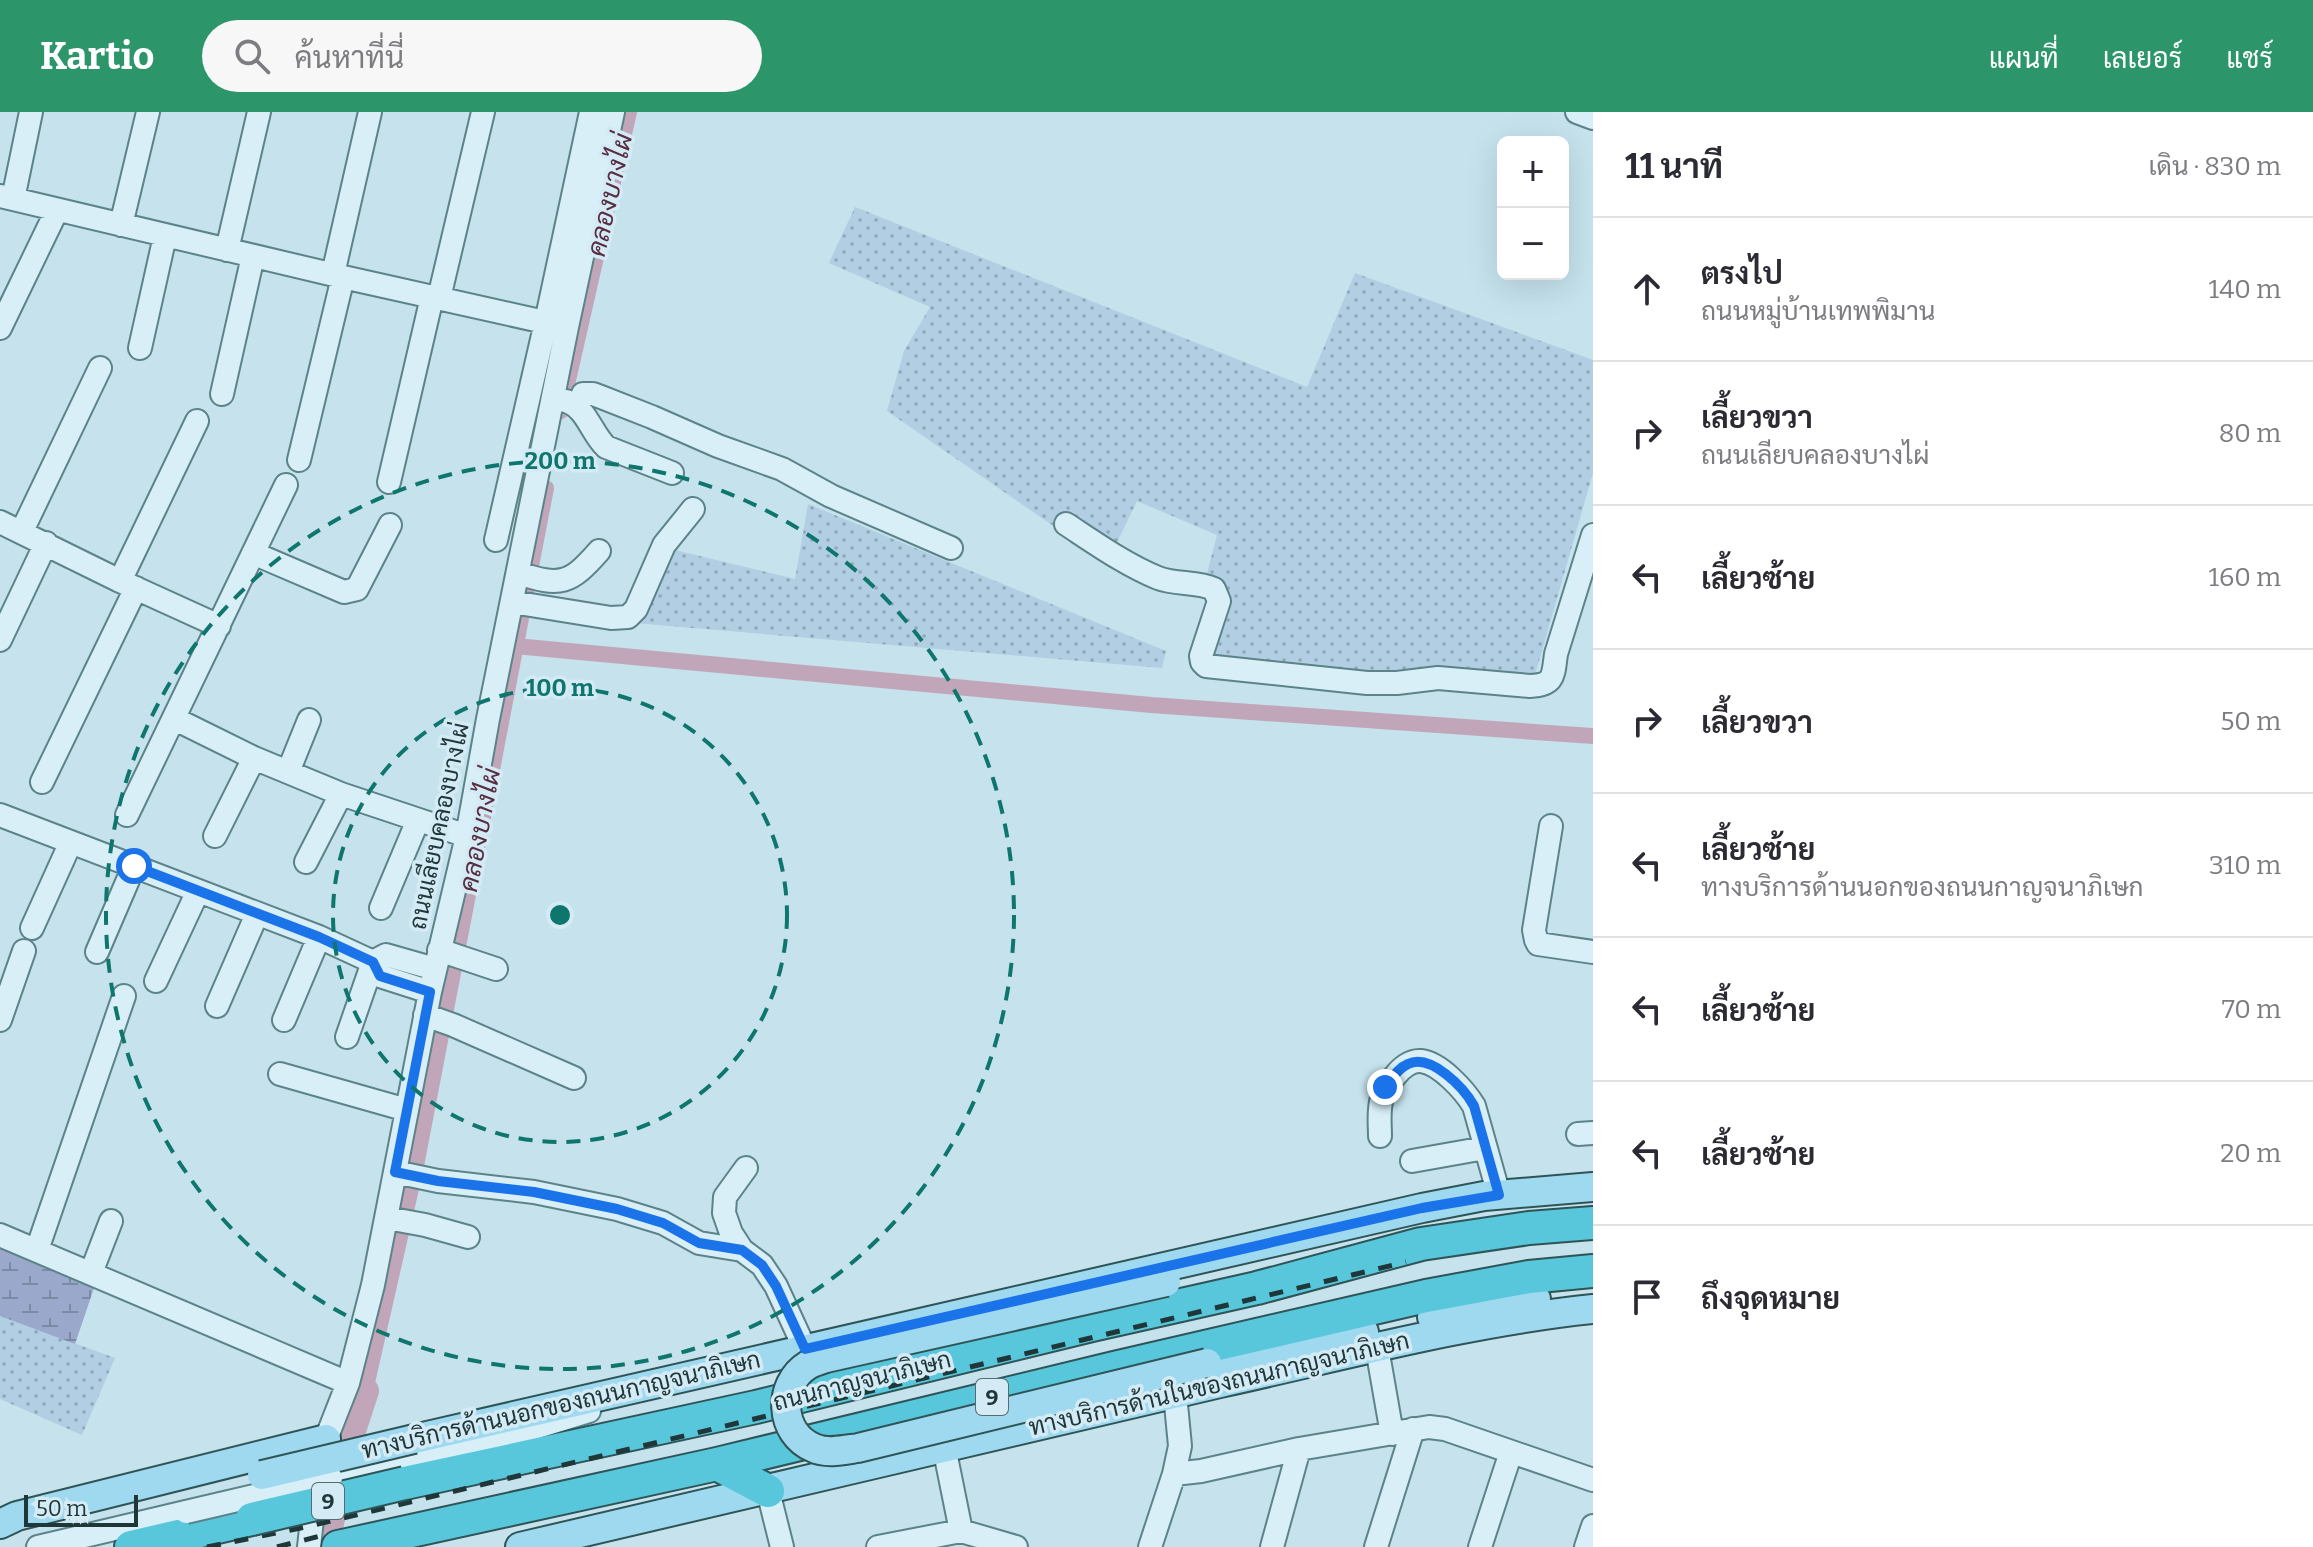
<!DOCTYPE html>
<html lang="th">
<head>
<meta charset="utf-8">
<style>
  :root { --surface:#fff; --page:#f7f7f7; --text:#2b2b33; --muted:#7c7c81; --line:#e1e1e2; --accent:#2c966a }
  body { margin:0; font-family:Bitter,Sarabun,serif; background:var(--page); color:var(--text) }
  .controls { position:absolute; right:24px; top:24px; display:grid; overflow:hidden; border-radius:12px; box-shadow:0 8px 32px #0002 }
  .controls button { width:72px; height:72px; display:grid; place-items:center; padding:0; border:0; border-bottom:2px solid var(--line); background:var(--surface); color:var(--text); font:40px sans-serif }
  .scale { position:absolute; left:24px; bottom:20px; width:114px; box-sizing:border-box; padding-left:8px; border:4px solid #1f3738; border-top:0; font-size:22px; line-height:28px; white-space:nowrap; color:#1f3738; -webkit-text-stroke:6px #d4ebf5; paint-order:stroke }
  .stop { position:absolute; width:24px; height:24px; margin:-18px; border:6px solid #1a73e8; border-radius:50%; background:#fff }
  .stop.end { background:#1a73e8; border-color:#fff; box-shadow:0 2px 8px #0008 }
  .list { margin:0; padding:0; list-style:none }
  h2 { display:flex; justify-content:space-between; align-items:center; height:104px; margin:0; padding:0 32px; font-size:34px }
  h2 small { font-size:26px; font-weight:400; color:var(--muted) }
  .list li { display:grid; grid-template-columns:52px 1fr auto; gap:24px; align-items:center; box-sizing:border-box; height:144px; padding:0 32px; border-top:2px solid var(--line) }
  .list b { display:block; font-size:30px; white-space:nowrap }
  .list p { margin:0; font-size:26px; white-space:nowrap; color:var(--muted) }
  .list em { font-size:26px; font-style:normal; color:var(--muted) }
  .icon { flex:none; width:44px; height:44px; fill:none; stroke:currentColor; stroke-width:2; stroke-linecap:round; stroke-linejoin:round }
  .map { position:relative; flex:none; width:1593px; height:1435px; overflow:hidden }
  header { display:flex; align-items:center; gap:48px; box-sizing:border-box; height:112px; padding:0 40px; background:var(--accent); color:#fff }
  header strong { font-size:38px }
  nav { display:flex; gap:44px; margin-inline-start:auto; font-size:28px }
  .search { width:560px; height:72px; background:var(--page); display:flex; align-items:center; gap:20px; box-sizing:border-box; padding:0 28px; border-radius:44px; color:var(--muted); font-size:30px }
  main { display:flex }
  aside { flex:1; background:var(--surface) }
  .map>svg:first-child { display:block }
  .farmland { fill:url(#farmland-dots) }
  .wetland { fill:url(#wetland-marsh) }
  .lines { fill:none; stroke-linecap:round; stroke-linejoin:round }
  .canal { stroke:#c1a6b9; stroke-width:16 }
  .river { stroke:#c1a6b9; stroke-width:28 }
  .minor-casing { stroke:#5b8388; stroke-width:26 }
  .major-casing { stroke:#2f5456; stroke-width:32 }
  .highway-casing { stroke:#2f5456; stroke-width:36 }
  .minor { stroke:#d8eff8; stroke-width:22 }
  .major { stroke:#9ed9f0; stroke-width:28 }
  .highway { stroke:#58c7db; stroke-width:32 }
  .rail { stroke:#1f3738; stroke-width:5; stroke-dasharray:14 14; stroke-linecap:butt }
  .minor-bridge-casing { stroke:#5b8388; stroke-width:26; stroke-linecap:butt }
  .major-bridge-casing { stroke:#2f5456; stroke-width:32; stroke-linecap:butt }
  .highway-bridge-casing { stroke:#2f5456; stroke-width:36; stroke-linecap:butt }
  .minor-bridge { stroke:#d8eff8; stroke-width:22 }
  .major-bridge { stroke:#9ed9f0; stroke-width:28 }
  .highway-bridge { stroke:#58c7db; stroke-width:32 }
  .route { stroke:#1a73e8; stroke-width:10 }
  .ring { fill:none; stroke:#0f766e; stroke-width:4; stroke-dasharray:14 10 }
  .labels { text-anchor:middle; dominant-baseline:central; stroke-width:7; stroke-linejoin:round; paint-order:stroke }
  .shield { fill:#d4ebf5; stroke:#556d71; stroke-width:2 }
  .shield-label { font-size:22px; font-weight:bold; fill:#1f3738 }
  .street-label { font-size:24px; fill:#1f3738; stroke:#d4ebf5 }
  .water-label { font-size:26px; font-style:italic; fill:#582e42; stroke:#d4ebf5 }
  .centre { fill:#0f766e; stroke:#d4ebf5; stroke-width:4 }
  .ring-label { font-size:24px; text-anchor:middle; font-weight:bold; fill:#0f766e; stroke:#d4ebf5; stroke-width:7; stroke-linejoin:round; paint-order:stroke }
</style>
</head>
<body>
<header>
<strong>Kartio</strong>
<div class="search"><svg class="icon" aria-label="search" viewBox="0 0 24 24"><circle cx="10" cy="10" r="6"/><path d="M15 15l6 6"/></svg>ค้นหาที่นี่</div>
<nav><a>แผนที่</a><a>เลเยอร์</a><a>แชร์</a></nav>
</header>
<main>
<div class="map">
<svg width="1593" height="1435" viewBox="0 0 1593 1435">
  <defs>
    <pattern id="farmland-dots" width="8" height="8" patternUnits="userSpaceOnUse" patternTransform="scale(2)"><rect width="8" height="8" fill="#b2cee3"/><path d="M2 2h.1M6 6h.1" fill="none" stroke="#90a8b9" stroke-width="1.8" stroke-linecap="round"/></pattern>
    <pattern id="wetland-marsh" width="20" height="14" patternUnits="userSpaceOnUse" patternTransform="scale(2)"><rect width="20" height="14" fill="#99a8cb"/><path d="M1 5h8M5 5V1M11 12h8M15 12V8" fill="none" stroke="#7c8aa6"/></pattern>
  </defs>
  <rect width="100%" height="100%" fill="#c5e2ed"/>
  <!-- farmland -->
  <path class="farmland" d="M855 95 1307 275 1355 161 1593 248V361L1531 577 1193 559 1215 496 1201 485 1217 423 1137 389 1107 451 887 299 904 239 930 195 829 151Z
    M808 392 1166 539 1162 556 622 510 654 433 795 467Z
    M0 1204 115 1246 82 1323 0 1287Z"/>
  <!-- wetland -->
  <path class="wetland" d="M0 1136 94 1176 75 1232 0 1204Z"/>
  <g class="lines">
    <!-- canal -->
    <path class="canal" d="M561 299 629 0
      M515 534 1151 593 1593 624
      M365 1279 415 1059 546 376"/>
    <!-- river -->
    <path class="river" d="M325 1435 345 1340 365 1279"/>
    <!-- minor casing -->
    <g class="minor-casing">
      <path id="minor" d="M1577 0 1593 6
        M0 84 343 165 567 215
        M13 87 31 0
        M121 113 148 0
        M227 138 259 0
        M333 162 370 0
        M439 186 483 0
        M0 216 57 98
        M140 236 165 124
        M222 282 253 144
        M566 289C587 296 591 321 606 335L672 361
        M578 294 583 282H593L601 285 652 305 718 334 782 357 831 384 951 436
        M299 348 343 165
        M389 370 432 185
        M0 410 120 469 219 514
        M1066 412C1095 431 1126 453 1158 466 1176 473 1197 469 1214 477L1219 489 1201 544 1202 550 1206 554 1367 571H1397L1438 566 1530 574C1555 573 1553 563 1556 542L1593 423
        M22 419 100 256
        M496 428 546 210 591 0
        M253 441 344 480 357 477 390 413
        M518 461C561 475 570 472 599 439
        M120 469 197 309
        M512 490 611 506 628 505 636 497 664 433 693 397
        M0 528 46 431
        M175 607 254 646 341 682 467 724
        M288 660 309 608
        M42 670 136 476
        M0 703 319 825 373 850 380 864 430 880
        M127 703 286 373
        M1551 714 1534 818 1536 828 1538 832 1593 840
        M215 724 254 646
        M306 750 341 682
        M381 796 418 708
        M32 816 70 732
        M439 838 496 857
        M97 840 134 754
        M373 850 386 843 435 857
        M156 869 198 779
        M217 894 257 802
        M425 903 453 913 574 966
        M0 908 24 839
        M284 908 319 825
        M347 925 373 850
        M280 962 407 998
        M1578 1022 1593 1021
        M1380 1024C1380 1012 1378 998 1382 986 1384 977 1389 971 1395 964 1401 956 1411 948 1421 949 1440 951 1465 979 1474 994L1499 1083
        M1412 1049 1485 1036
        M746 1056 725 1085 724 1101 731 1121 742 1138 762 1153 776 1174 805 1237
        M395 1060 438 1069 534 1080 617 1097 663 1111 699 1131 742 1138
        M387 1106 425 1113 468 1125
        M0 1123 348 1271
        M37 1138 124 884
        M91 1161 111 1109
        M1377 1236 1392 1322
        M944 1335 961 1419 1016 1435
        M323 1343 326 1327 348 1271 373 1173 430 880 467 724 488 607 567 215 613 0
        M1174 1362 1201 1359 1299 1337 1429 1315 1445 1317 1593 1368
        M331 1366 505 1325 589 1299
        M768 1379 782 1435
        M38 1435 186 1400
        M309 1435 315 1380
        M878 1435 961 1419
        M1150 1435 1174 1362 1180 1334 1175 1282
        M1272 1435 1299 1337
        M1376 1435 1413 1317
        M1480 1435 1511 1340
        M1586 1435 1593 1414"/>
    </g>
    <!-- major casing -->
    <g class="major-casing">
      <path id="major" d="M1432 1205 1492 1192 1536 1187
        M1207 1251 1364 1220
        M414 1327 1422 1096 1484 1084 1593 1075
        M0 1412 17 1404 326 1327
        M520 1435C754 1382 986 1324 1220 1271 1343 1244 1467 1210 1593 1197"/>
    </g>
    <!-- highway casing -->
    <g class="highway-casing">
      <path id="highway" d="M717 1352 768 1379
        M405 1371 756 1295 1092 1213 1257 1176 1421 1132 1529 1116 1593 1111
        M131 1435 252 1407
        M338 1435 717 1352 1114 1256 1426 1184 1529 1165 1593 1159"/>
    </g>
    <!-- minor -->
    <use href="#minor" class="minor"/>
    <!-- major -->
    <use href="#major" class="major"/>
    <!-- highway -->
    <use href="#highway" class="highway"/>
    <!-- rail -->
    <path class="rail" d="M207 1435 306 1415 1406 1150
      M277 1435 320 1424"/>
    <!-- minor-bridge casing -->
    <g class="minor-bridge-casing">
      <path id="minor-bridge" d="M186 1400 331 1366"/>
    </g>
    <!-- major-bridge casing -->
    <g class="major-bridge-casing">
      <path id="major-bridge" d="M1166 1170 826 1246C820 1248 813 1250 808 1253 777 1272 779 1322 814 1336 827 1342 844 1338 858 1336L1207 1251
        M262 1363 414 1327"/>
    </g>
    <!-- highway-bridge casing -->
    <g class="highway-bridge-casing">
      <path id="highway-bridge" d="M252 1407 405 1371"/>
    </g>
    <!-- minor-bridge -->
    <use href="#minor-bridge" class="minor-bridge"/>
    <!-- major-bridge -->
    <use href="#major-bridge" class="major-bridge"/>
    <!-- highway-bridge -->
    <use href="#highway-bridge" class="highway-bridge"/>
  </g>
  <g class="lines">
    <!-- route -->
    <path class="route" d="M134 754 319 825 373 850 380 864 430 880 395 1060 438 1069 534 1080 617 1097 663 1111 699 1131 742 1138 762 1153 776 1174 805 1237 1422 1096 1499 1083 1474 994C1464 976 1431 941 1408 952 1398 956 1391 968 1385 975"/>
  </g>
  <!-- distance rings -->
  <g class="ring">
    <circle cx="560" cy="803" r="227"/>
    <circle cx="560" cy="803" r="454"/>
  </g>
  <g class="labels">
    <!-- shield labels -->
    <g class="shield">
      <rect x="976" y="1267" width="32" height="36" rx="6"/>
      <rect x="312" y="1371" width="32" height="36" rx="6"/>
    </g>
    <g class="shield-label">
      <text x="992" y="1285">9</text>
      <text x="328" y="1389">9</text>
    </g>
    <!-- street labels -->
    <g class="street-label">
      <text transform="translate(439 714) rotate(-78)">ถนนเลียบคลองบางไผ่</text>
      <text transform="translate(862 1269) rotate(-14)">ถนนกาญจนาภิเษก</text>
      <text transform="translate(1219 1272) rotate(-13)">ทางบริการด้านในของถนนกาญจนาภิเษก</text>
      <text transform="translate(561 1293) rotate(-13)">ทางบริการด้านนอกของถนนกาญจนาภิเษก</text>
    </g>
    <!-- water labels -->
    <g class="water-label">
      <text transform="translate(610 83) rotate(-77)">คลองบางไผ่</text>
      <text transform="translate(480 718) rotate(-79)">คลองบางไผ่</text>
    </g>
  </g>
  <circle cx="560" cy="803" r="12" class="centre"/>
  <g class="ring-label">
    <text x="560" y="357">200 m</text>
    <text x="560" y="584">100 m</text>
  </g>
</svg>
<div class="controls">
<button>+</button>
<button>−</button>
</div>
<div class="scale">50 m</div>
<div class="stop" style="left:134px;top:754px"></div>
<div class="stop end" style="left:1385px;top:975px"></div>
</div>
<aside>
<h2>11 นาที<small>เดิน · 830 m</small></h2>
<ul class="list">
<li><svg class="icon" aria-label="ahead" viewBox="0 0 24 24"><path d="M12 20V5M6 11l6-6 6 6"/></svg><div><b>ตรงไป</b><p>ถนนหมู่บ้านเทพพิมาน</p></div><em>140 m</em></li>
<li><svg class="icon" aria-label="right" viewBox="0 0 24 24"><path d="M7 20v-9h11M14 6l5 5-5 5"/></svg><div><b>เลี้ยวขวา</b><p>ถนนเลียบคลองบางไผ่</p></div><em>80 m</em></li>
<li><svg class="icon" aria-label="left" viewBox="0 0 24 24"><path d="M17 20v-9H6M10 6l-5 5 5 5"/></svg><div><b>เลี้ยวซ้าย</b></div><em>160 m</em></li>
<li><svg class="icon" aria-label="right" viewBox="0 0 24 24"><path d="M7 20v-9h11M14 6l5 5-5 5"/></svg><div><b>เลี้ยวขวา</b></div><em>50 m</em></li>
<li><svg class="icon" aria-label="left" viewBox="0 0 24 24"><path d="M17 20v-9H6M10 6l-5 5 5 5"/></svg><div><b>เลี้ยวซ้าย</b><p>ทางบริการด้านนอกของถนนกาญจนาภิเษก</p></div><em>310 m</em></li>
<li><svg class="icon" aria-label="left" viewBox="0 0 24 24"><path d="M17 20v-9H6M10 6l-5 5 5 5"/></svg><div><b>เลี้ยวซ้าย</b></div><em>70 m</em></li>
<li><svg class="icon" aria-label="left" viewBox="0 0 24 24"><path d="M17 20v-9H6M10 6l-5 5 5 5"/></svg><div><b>เลี้ยวซ้าย</b></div><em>20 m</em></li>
<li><svg class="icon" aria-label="arrive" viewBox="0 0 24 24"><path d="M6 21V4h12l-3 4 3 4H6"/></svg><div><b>ถึงจุดหมาย</b></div></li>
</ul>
</aside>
</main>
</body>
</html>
